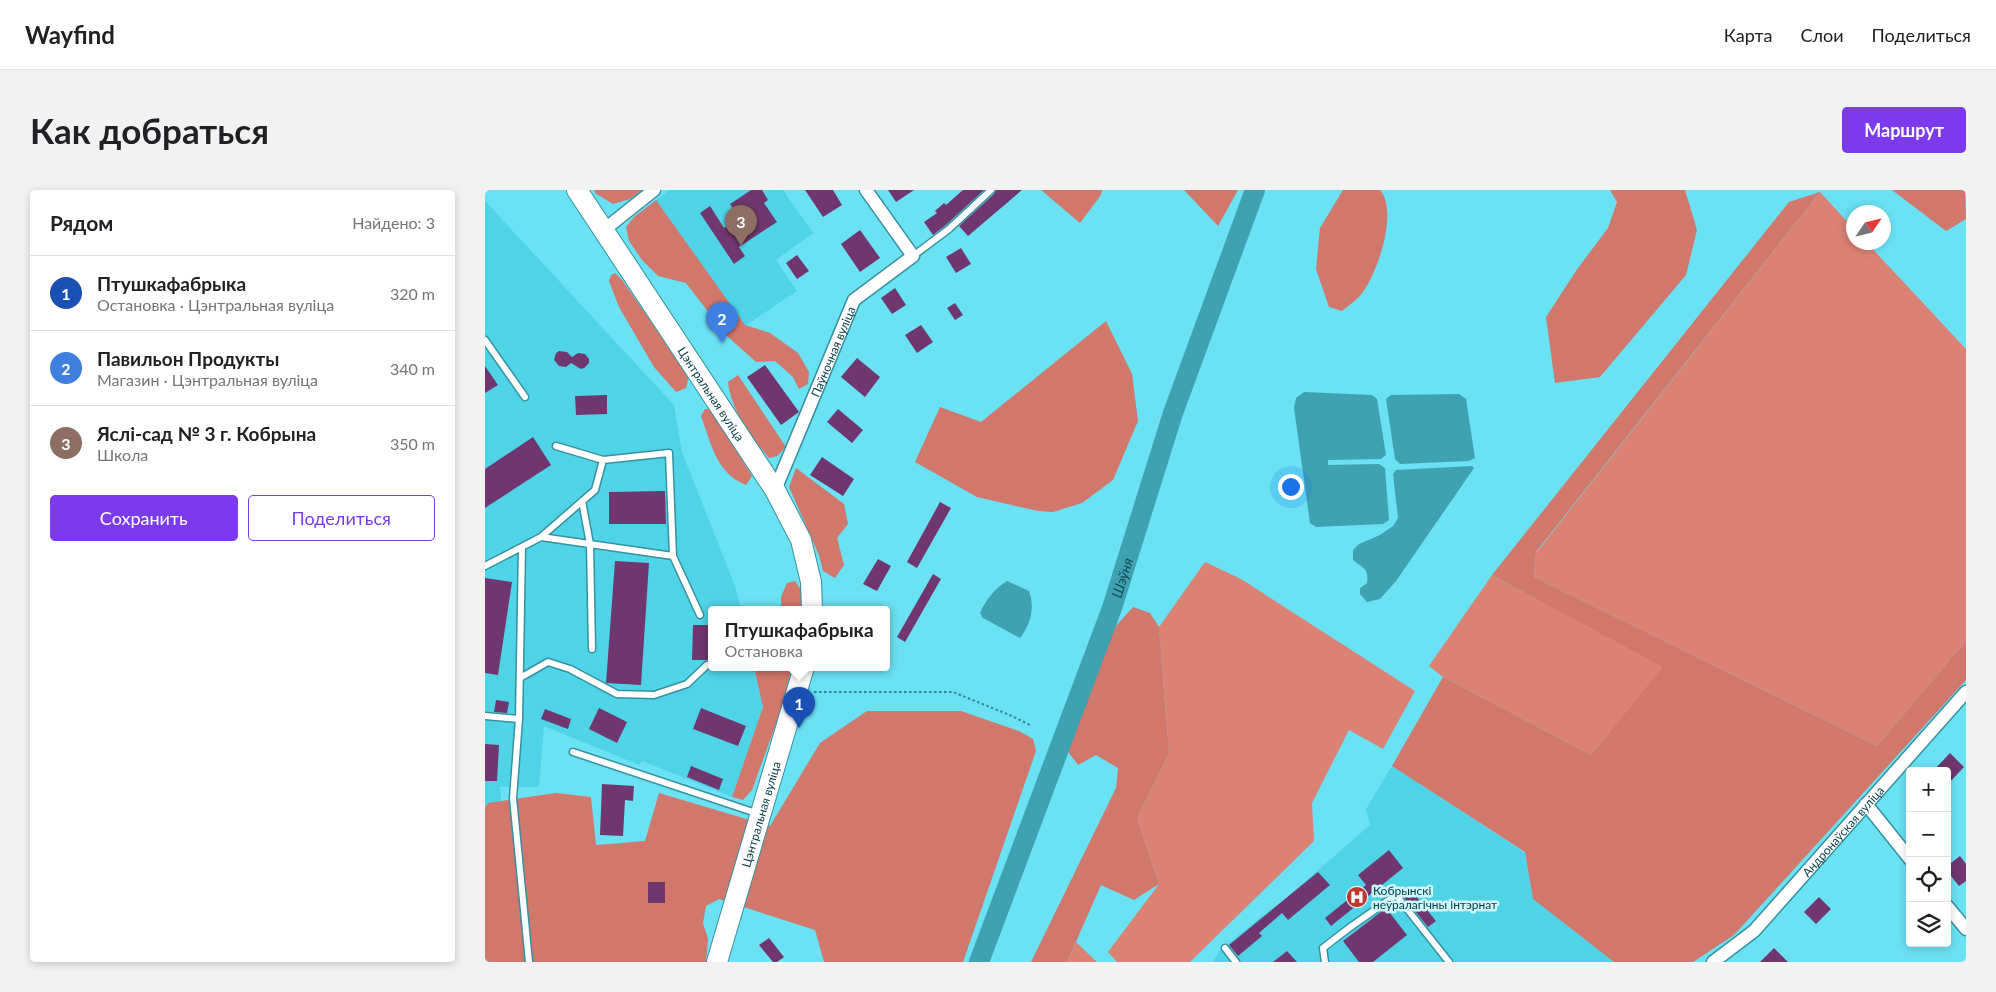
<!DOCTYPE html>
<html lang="ru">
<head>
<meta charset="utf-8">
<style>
  :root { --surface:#fff; --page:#f2f2f2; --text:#202124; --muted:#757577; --line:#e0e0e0; --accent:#7c3aed }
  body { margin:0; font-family:Lato,sans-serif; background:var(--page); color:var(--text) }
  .controls { position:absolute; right:15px; bottom:15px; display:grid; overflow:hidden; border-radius:5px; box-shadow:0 2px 8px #0003 }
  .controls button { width:45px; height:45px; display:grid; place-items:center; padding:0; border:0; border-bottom:1px solid var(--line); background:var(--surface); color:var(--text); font:25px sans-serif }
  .compass { position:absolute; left:1361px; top:15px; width:45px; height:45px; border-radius:50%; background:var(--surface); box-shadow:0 2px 8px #0003; rotate:55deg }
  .you { position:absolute; left:805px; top:296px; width:18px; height:18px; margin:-12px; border:4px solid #fff; border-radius:50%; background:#1a73e8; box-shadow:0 0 0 8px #1a73e833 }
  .badge { display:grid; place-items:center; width:32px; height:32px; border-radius:50%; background:var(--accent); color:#fff; font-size:16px; font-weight:700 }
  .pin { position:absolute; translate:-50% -41px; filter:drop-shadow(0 1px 2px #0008) }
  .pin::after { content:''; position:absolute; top:26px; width:18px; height:15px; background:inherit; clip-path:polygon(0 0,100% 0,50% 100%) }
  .popup { position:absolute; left:223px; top:416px; width:182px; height:65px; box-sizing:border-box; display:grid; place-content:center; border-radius:5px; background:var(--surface); filter:drop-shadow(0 1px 4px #0005); font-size:16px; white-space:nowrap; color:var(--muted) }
  .popup b { font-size:19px; color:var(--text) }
  .popup::after { content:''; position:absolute; left:50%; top:100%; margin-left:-10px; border:10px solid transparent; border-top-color:var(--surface) }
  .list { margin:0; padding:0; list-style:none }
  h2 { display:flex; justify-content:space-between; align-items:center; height:65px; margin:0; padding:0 20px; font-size:21px }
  h2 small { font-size:16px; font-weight:400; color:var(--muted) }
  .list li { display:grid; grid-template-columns:32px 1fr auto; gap:15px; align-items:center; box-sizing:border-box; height:75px; padding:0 20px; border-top:1px solid var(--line) }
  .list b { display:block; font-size:19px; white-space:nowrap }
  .list p { margin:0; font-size:16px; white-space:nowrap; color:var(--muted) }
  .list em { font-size:16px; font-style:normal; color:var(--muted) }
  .actions { display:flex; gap:10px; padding:15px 20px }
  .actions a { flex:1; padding:11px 0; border:1px solid var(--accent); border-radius:5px; text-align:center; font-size:18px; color:var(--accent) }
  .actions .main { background:var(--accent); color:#fff }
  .icon { flex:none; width:28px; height:28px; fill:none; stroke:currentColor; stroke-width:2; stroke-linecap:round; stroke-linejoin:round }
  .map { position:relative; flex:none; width:1481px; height:772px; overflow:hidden; border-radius:5px }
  header { display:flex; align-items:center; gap:30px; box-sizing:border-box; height:70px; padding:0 25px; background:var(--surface); border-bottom:1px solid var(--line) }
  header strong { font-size:24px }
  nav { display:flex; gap:28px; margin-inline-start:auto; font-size:18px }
  .intro { display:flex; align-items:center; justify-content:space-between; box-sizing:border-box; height:120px; padding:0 30px }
  h1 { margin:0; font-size:35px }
  .button { padding:12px 22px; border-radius:5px; background:var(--accent); color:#fff; font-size:18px; font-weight:700 }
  main { display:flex; gap:30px; padding:0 30px }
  aside { flex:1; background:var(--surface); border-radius:5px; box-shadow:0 2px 8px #0003 }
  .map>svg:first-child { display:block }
  .built { fill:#4fd4e7 }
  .green { fill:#dc8275 }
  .forest { fill:#d1776b }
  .water { fill:#40a1b0 }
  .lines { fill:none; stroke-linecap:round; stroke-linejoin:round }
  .river { stroke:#40a1b0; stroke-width:20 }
  .building { fill:#6f376d }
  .lane-casing { stroke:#35919f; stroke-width:9 }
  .street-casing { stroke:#35919f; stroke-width:15 }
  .primary-casing { stroke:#35919f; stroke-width:22 }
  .path { stroke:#318692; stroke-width:2; stroke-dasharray:2.5 2.5; stroke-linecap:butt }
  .lane { stroke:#fff; stroke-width:6 }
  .street { stroke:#fff; stroke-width:12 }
  .primary { stroke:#fff; stroke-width:20 }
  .labels { text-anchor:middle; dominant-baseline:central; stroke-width:5; stroke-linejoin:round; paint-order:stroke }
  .street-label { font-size:12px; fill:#023b42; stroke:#cef7fe }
  .poi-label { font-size:12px; fill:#023b42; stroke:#cef7fe; text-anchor:start }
  .water-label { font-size:14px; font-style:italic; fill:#0f4951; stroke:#cef7fe }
</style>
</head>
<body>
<header>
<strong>Wayfind</strong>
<nav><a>Карта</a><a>Слои</a><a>Поделиться</a></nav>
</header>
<div class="intro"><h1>Как добраться</h1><a class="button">Маршрут</a></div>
<main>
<aside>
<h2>Рядом<small>Найдено: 3</small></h2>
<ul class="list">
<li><span class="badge" style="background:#1a4fb4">1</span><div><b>Птушкафабрыка</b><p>Остановка · Цэнтральная вуліца</p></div><em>320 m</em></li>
<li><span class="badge" style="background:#3f7fe0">2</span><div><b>Павильон Продукты</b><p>Магазин · Цэнтральная вуліца</p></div><em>340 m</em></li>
<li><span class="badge" style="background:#8d6e63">3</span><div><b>Яслі-сад № 3 г. Кобрына</b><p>Школа</p></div><em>350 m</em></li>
</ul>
<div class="actions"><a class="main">Сохранить</a><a>Поделиться</a></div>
</aside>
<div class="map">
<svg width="1481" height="772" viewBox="0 0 1481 772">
  <rect width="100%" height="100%" fill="#6be1f4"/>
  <!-- built -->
  <path class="built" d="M184 0H298L328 43 291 70 312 101 260 136 171 10Z
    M0 11 189 215 197 262 250 396 256 419H226V477H269L278 517 247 607 157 571 154 575 59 536 54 597H15L30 772H0Z
    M907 576 1040 663 1048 709 1129 772H728L734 761 786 719 792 716 885 635 881 619Z"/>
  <!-- green -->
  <path class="green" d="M1335 2 1368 38V52L1382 53 1481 159V451L1392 556 1049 387 1051 363Z
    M720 372 756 389 930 501 898 559 864 540 827 613 829 651 705 772H632L623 762 674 694 652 628 684 563 674 437Z
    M1007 385 1179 477 1106 565 958 487 944 476Z
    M591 752 612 772H582Z"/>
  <!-- forest -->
  <path class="forest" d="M109 0H157L145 9 128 14 110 3Z
    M556 0H617L616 5 595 33Z
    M699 0H753L733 36Z
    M858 0H895C914 21 892 86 875 106 870 111 863 116 857 121L844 117 831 79 835 38Z
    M1125 0H1200L1212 40 1201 85 1115 187 1070 193 1061 127 1093 78 1123 38 1132 12Z
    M1407 0H1480L1481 29 1461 41Z
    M1335 2 1051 362 1049 387 1392 556 1481 451V490L1249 745 1208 772H1129L1048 709 1040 662 907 576 958 487 1106 565 1178 477 1007 385 1304 12Z
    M171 10 260 135 285 143 313 163 324 182 323 194 314 199 308 187 290 171 271 172 241 145 201 93 173 86 157 70 144 51 141 37 149 27Z
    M130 83 137 90 204 186 201 198 191 202 169 177 134 117 124 91 126 85Z
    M621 131 647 184 653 231 628 290 597 313 568 322 553 321 492 307 430 272 455 217 496 232Z
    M253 185 301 257 292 266 284 268C266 247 246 220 243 192Z
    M220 219H226L267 286 261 295C231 283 226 253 216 226Z
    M311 278 359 314 363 334 352 348 359 375 350 388 338 381 334 365 304 297Z
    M310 391 316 400V419H296V407L302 393Z
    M648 417 665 423 674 437 684 563 652 628 674 694 649 710 616 695 582 772H546L631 598 633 578 611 565 593 575 581 559 630 437Z
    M269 477H307L296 520 267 600 258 610 247 607 278 517Z
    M382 521H476L534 541 548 549 551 561 478 772H339L330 740 234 709 221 716 218 733 223 749 221 772H0V618L3 613 71 603 106 607 111 655 160 651 174 603 285 636 335 553Z"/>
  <!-- water -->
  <path class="water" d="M819 202 887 205 892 209 901 265 896 269 843 270V275L894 274 900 278 904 330 898 334 831 337 825 333 809 218 811 208Z
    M974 204 981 209 990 268 984 271 915 274 910 269 901 209 906 205Z
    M987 276 989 278 911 391 895 409 882 412 875 404V398L882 393C884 377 878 379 868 370V360L874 354 895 345 908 336 913 328 908 284 911 280Z
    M522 391 544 401C550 417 546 434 535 448L498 428 495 423C500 411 510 398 522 391Z"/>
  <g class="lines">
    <!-- river -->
    <path class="river" id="s1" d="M494 772 627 418 688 223 770 0"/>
  </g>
  <!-- building -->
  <path class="building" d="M266 0H277L283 10 279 13 292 32 254 57 260 66 249 74 215 23 225 16 239 38 254 28 245 14Z
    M320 0H348L357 15 338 27Z
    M403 0H429L411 12Z
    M478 0H499L461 35 448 45 439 32 452 23 450 21 459 13 461 15Z
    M511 0H537L483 46 474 36 509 4Z
    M375 40 395 68 375 82 356 54Z
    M476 58 486 74 471 83 461 67Z
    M312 65 324 81 312 89 301 73Z
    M410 98 421 115 407 124 396 108Z
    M470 113 478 125 470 130 462 118Z
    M436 135 448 152 432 163 420 145Z
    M74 161 82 162 87 167 93 163 100 164 104 169V173L99 178 96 179 86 173 81 177 74 176 69 170 71 163Z
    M372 168 395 187 380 207 356 187Z
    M280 175 314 222 296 235 262 187Z
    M0 176 13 195 0 203Z
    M122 205V224L91 225 90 206Z
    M353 219 378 240 367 253 342 232Z
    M48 247 66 275 0 318V279Z
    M337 267 369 289 358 306 325 285Z
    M124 302 180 301 181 334H124Z
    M455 312 466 318 432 378 422 372Z
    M393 369 406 376 392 401 378 394Z
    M130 371 164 373 156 495 121 493Z
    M448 384 456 389 420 452 412 447Z
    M0 388 27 392 13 485 0 483Z
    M208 435H226V470H207Z
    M11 510 24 512 22 523 9 522Z
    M114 518 142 532 132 553 104 539Z
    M216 518 261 536 253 556 208 539Z
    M60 519 86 529 83 539 56 529Z
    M0 554 14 555 12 591H0Z
    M1465 563 1479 577 1462 595V581H1448Z
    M206 576 238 589 234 600 202 587Z
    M117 594 149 596 148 611 140 610 138 646 115 645Z
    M904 660 918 678 846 736 840 728 881 695 873 685Z
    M1475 666 1481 674V691L1474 696 1462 681V676Z
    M833 682 845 695 803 730 797 723 774 743 777 746 753 766 744 755Z
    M163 692H180V713H163Z
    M925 699 951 731 943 737 917 705Z
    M1334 707 1346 719 1331 734 1319 722Z
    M901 718 922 745 888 772H874L858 751Z
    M284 748 299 767 292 772H288L274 755Z
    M1289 758 1303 772H1275Z
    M802 761 812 772H788Z"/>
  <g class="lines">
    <!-- lane casing -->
    <g class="lane-casing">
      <path id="lane" d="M428 66 464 39 506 0
        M0 150 40 207
        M71 256 118 270
        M97 311 105 354 107 459
        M56 347 188 366
        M0 376 56 347 110 300 118 270 184 263 188 366 215 425
        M35 488 63 472 85 479 132 504 169 505 202 494 222 475
        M0 526 34 529 37 357
        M34 529 28 608 44 772
        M88 562 274 624
        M740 758 751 772
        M840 772 838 758 864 738 911 705 964 772"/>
    </g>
    <!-- street casing -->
    <g class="street-casing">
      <g id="street">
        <path d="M120 39 169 0"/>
        <path id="s2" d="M290 300 369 110 428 66 381 0"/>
        <path d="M1381 614 1425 669"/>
        <path d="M1462 716 1481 739"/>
        <path id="s3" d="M1228 772 1269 741 1481 502"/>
      </g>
    </g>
    <!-- primary casing -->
    <g class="primary-casing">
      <g id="primary">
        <path id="s4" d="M92 0 290 300 316 350 326 392 327 419"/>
        <path id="s5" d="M232 772 319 477"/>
      </g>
    </g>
    <!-- path -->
    <path class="path" d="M329 502H468L527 526 547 536"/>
    <!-- lane -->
    <use href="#lane" class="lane"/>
    <!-- street -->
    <use href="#street" class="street"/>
    <!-- primary -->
    <use href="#primary" class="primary"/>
  </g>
  <!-- icons -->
  <defs>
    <g id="hospital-disc" transform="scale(1.125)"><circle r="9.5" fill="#c3362b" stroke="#cef7fe"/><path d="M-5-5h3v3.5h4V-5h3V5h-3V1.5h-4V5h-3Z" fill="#fff"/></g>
  </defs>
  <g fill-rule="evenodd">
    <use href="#hospital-disc" x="872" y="707"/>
  </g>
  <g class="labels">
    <!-- street labels -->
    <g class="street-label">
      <text stroke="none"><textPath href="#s2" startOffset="150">Паўночная вуліца</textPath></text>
      <text stroke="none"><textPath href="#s4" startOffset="244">Цэнтральная вуліца</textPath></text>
      <text stroke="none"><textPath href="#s5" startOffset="154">Цэнтральная вуліца</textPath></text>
      <text stroke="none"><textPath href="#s3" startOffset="185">Андронаўская вуліца</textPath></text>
    </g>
    <!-- poi labels -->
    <g class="poi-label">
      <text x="888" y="700">Кобрынскі<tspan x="888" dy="14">неўралагічны інтэрнат</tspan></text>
    </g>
    <!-- water labels -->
    <g class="water-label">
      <text stroke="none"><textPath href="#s1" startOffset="410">Шэўня</textPath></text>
    </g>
  </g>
</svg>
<div class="controls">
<button>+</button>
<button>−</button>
<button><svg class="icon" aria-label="locate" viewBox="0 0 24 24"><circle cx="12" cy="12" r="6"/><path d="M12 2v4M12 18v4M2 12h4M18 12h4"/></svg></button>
<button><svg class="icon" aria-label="layers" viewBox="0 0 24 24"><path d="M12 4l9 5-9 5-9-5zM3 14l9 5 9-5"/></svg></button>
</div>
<svg class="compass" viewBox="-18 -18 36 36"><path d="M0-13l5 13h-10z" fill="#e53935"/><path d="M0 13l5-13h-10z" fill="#757577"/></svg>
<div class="you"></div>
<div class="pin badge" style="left:314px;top:538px;background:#1a4fb4">1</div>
<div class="popup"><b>Птушкафабрыка</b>Остановка</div>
<div class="pin badge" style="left:237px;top:153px;background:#3f7fe0">2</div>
<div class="pin badge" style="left:256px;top:56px;background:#8d6e63">3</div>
</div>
</main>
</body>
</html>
